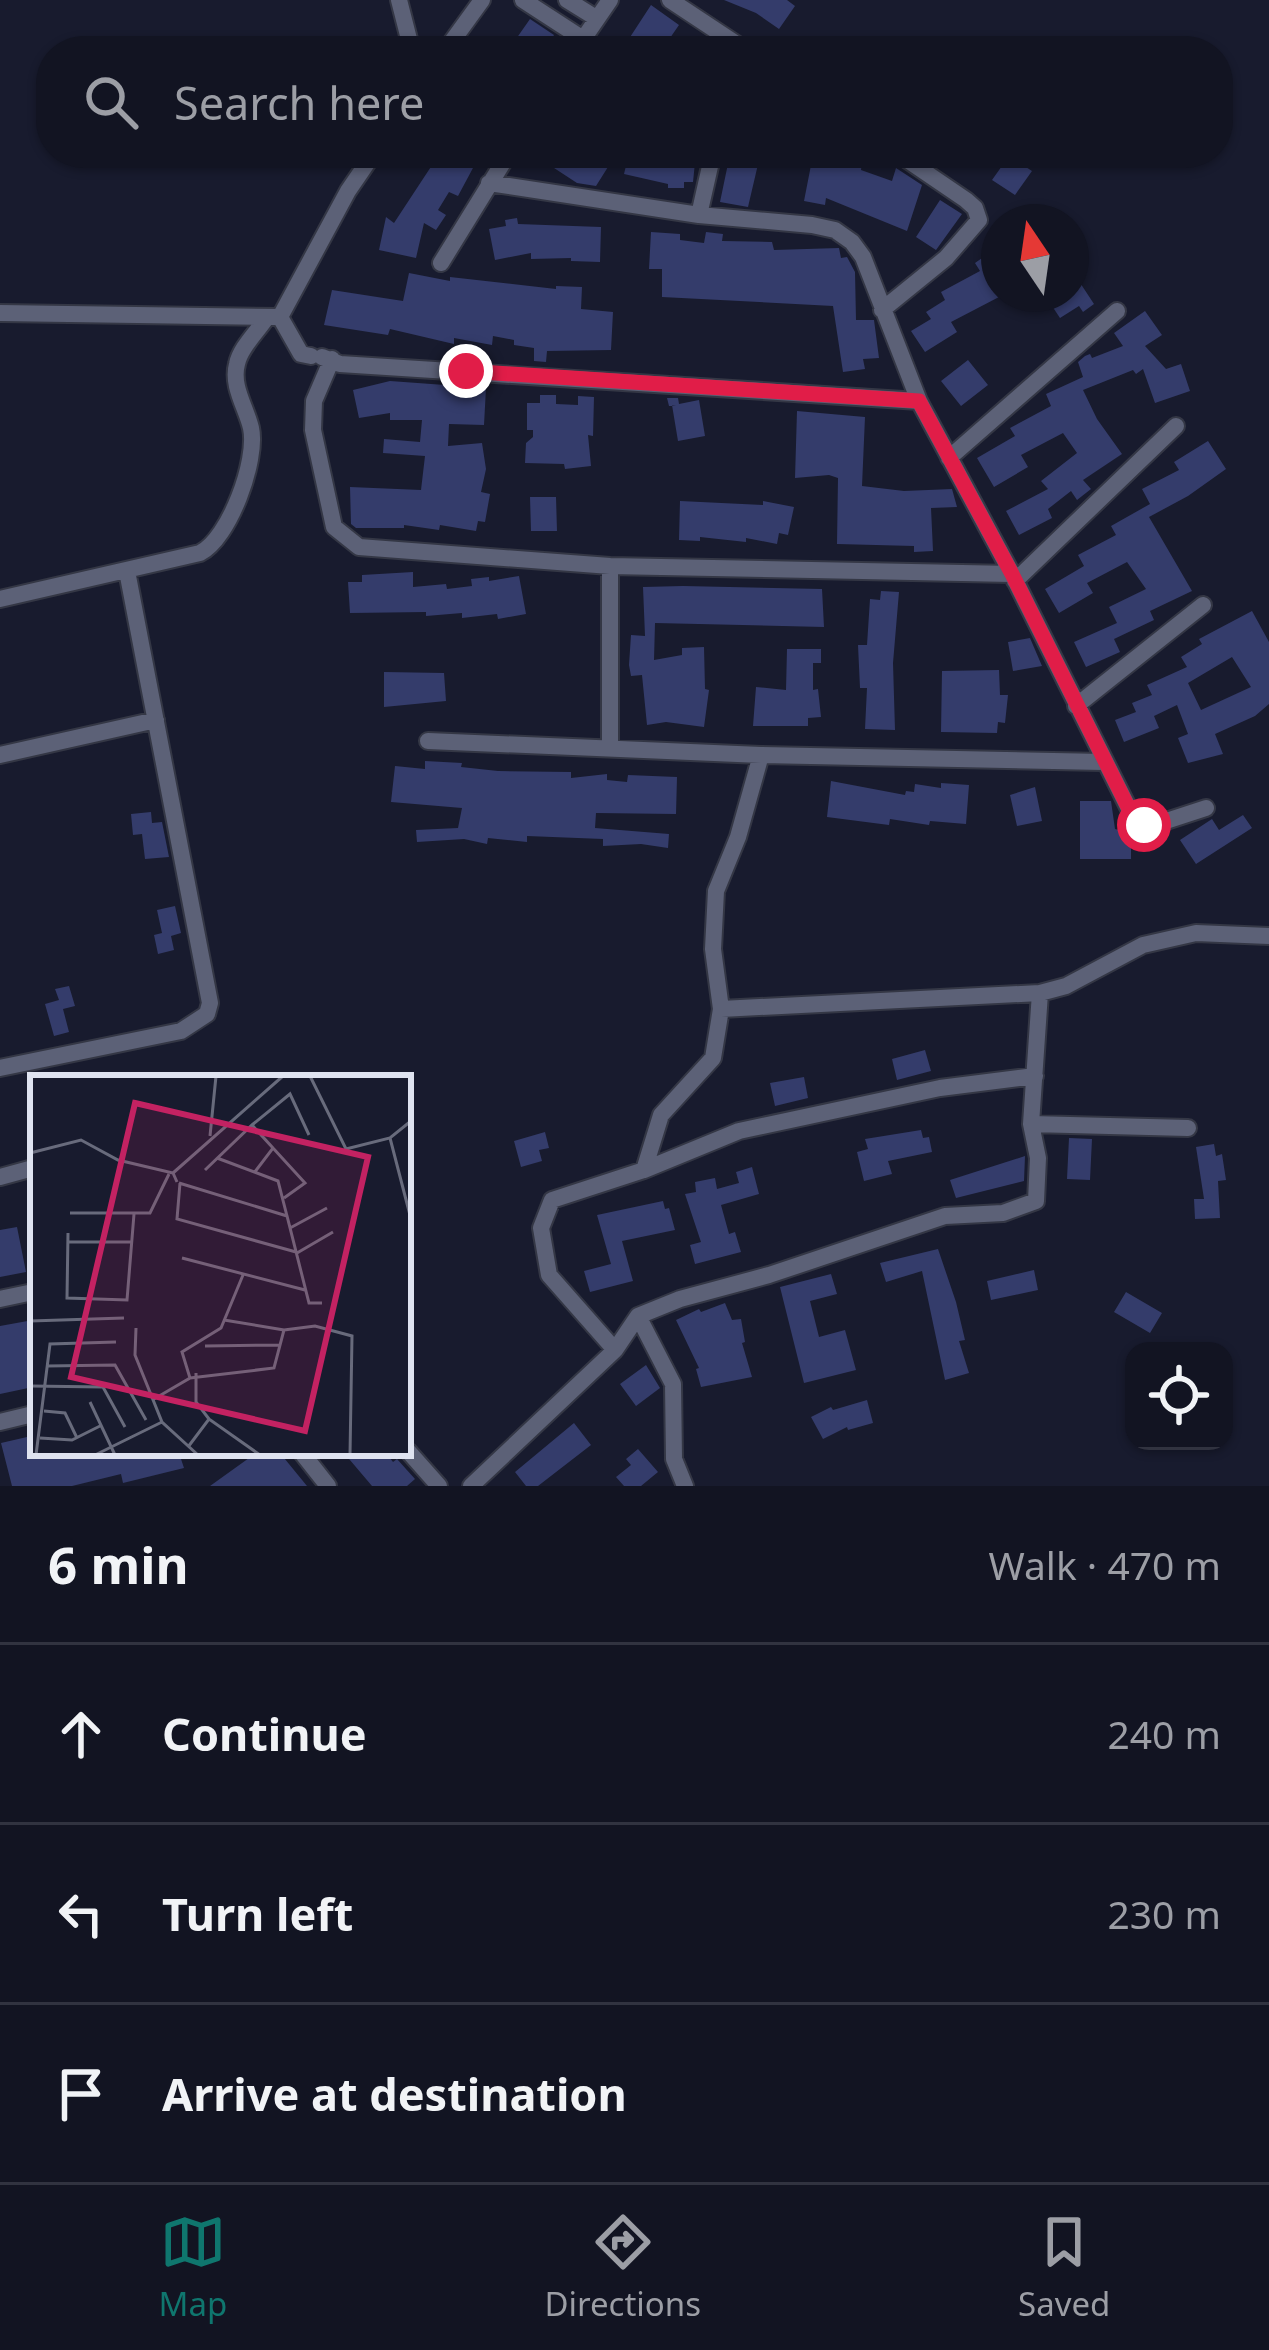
<!DOCTYPE html>
<html lang="en">
<head>
<meta charset="utf-8">
<style>
  :root { --surface:#121422; --page:#1b1d2a; --text:#f1f3f6; --muted:#9c9ea5; --line:#313340; --accent:#0f766e }
  body { margin:0; font-family:"Noto Sans",sans-serif; background:var(--page); color:var(--text) }
  .controls { position:absolute; right:36px; bottom:36px; display:grid; overflow:hidden; border-radius:24px; box-shadow:0 3px 9px #0004 }
  .controls button { width:108px; height:108px; display:grid; place-items:center; padding:0; border:0; border-bottom:3px solid var(--line); background:var(--surface); color:var(--text); font:60px sans-serif }
  .compass { position:absolute; left:981px; top:204px; width:108px; height:108px; border-radius:50%; background:var(--surface); box-shadow:0 3px 9px #0004; rotate:347deg }
  .stop { position:absolute; width:36px; height:36px; margin:-27px; border:9px solid #e11d48; border-radius:50%; background:#fff }
  .stop.end { background:#e11d48; border-color:#fff; box-shadow:0 3px 12px #0008 }
  .list { margin:0; padding:0; list-style:none }
  h2 { display:flex; justify-content:space-between; align-items:center; height:156px; margin:0; padding:0 48px; font-size:51px }
  h2 small { font-size:39px; font-weight:400; color:var(--muted) }
  .list li { display:grid; grid-template-columns:78px 1fr auto; gap:36px; align-items:center; box-sizing:border-box; height:180px; padding:0 48px; border-top:3px solid var(--line) }
  .list b { display:block; font-size:45px; white-space:nowrap }
  .list em { font-size:39px; font-style:normal; color:var(--muted) }
  .icon { flex:none; width:66px; height:66px; fill:none; stroke:currentColor; stroke-width:2; stroke-linecap:round; stroke-linejoin:round }
  .map { position:relative; flex:none; width:1269px; height:1486px; overflow:hidden }
  .search { position:absolute; background:var(--surface); box-shadow:0 3px 9px #0004; left:36px; right:36px; top:36px; height:132px; display:flex; align-items:center; gap:30px; box-sizing:border-box; padding:0 42px; border-radius:48px; color:var(--muted); font-size:45px }
  .sheet { height:696px; background:var(--surface) }
  nav { display:flex; justify-content:space-around; align-items:center; box-sizing:border-box; height:168px; border-top:3px solid var(--line); background:var(--surface); font-size:33px; color:var(--muted) }
  nav a { display:grid; justify-items:center; gap:6px }
  nav .on { color:var(--accent) }
  .map>svg:first-child { display:block }
  .building { fill:#343c6b; fill-rule:evenodd }
  .lines { fill:none; stroke-linecap:round; stroke-linejoin:round }
  .minor-casing { stroke:#343745; stroke-width:20 }
  .minor { stroke:#5c6177; stroke-width:16 }
  .route { stroke:#e11d48; stroke-width:15 }
  .inset-road { fill:none; stroke:#686b7c; stroke-width:3 }
  .view { fill:#c32262; fill-opacity:0.15; stroke:#c32262; stroke-width:6 }
  .inset-edge { fill:none; stroke:#dfe3f0; stroke-width:6 }
</style>
</head>
<body>
<div class="map">
<svg width="1269" height="1486" viewBox="0 0 1269 1486">
  <rect width="100%" height="100%" fill="#181b2e"/>
  <!-- building -->
  <path class="building" d="M724 0H787L795 6 779 29 756 13Z
    M651 5 679 25 661 51H621Z
    M530 19 554 35 551 40 557 44 551 51H534L516 39Z
    M440 153H481L458 196 449 192 438 210 446 215 436 230 424 223 416 258 379 250 386 217 394 223Z
    M559 153H584L596 161 603 153 613 159 596 186 577 183 551 166Z
    M629 153H696L693 182H684V188H668V184L624 174Z
    M850 153H863L861 170 892 181 896 168 922 185 907 231 826 198 825 205 804 201 812 160 848 166Z
    M730 154 759 160 748 207 720 202Z
    M1009 156 1032 171 1015 195 992 180Z
    M940 200 962 214 936 250 916 237Z
    M517 218 518 224 601 227 600 262 571 261V258L531 259V253L495 260 489 229 506 226 505 220Z
    M651 232 680 234V240L704 243 706 232 723 234 722 241 772 242 774 250 839 248 841 258 847 257 855 272 856 320H874L879 358 863 359 865 369 843 372 833 306 662 297V269H649Z
    M999 246V297L951 322 957 332 925 352 911 331 931 319 926 312 945 300 941 292 980 271 975 263Z
    M1071 269 1094 304 1083 312 1079 306 1060 318 1044 294H1071Z
    M409 273 450 281V277L556 289V286L582 287 581 309 613 312 611 350 547 351 546 362 534 361V348L514 345V340L493 336 492 345 454 338V344L390 329 388 335 324 325 332 290 403 301Z
    M1145 311 1162 335 1145 346 1166 369 1181 364 1190 391 1155 403 1143 369 1136 374 1133 370 1083 390 1097 419 1122 454 1083 480 1091 489 1077 500 1071 491 1048 509 1052 518 1019 535 1006 511 1048 489 1041 481 1077 453 1063 433 1021 455 1028 467 994 487 977 458 1015 436 1010 428 1051 406 1046 394 1083 377 1078 362 1085 356 1090 354 1092 358 1123 346 1114 333Z
    M968 360 988 385 961 406 941 381Z
    M390 381 486 388 484 425 449 424 448 446 482 443 486 469 481 492 490 494 485 522 478 521 476 531 440 525 439 530 404 525V528H356L351 524 350 487 421 490 425 456 383 453 384 439 420 442 422 420H390V413L359 418 353 390Z
    M540 395H556V404L578 405V396L594 397 593 436 588 435 591 466 565 469 564 464 525 463 526 443 533 437V430H527V403H540Z
    M667 398H678L679 404 699 400 705 436 678 441 672 405H676L669 406Z
    M797 411 865 417 862 486 904 491 952 489 957 507 931 508 933 551 914 552V546L837 544 838 478 829 475 795 478Z
    M1208 441 1226 469 1188 496 1149 517 1192 591 1150 611 1154 620 1114 639 1120 652 1086 667 1074 642 1117 623 1109 607 1146 589 1127 562 1087 583 1093 593 1059 613 1045 589 1084 566 1078 555 1116 535 1111 526 1150 504 1142 489 1179 470 1174 462Z
    M530 497H556L557 531H531Z
    M680 501 763 505V501L794 507 788 535 779 533 777 544 746 538V542L700 537V541L679 540Z
    M413 572V587L446 584 447 589 472 586 471 579 489 577V581L519 576 526 614 498 619 497 614 462 618V613L426 616V612L350 613 348 582H362V575Z
    M683 586 822 589 824 627 655 623 654 660 682 655V648L704 647 705 689 709 690 704 727 666 722 647 725 642 675 631 676 629 665 631 635 645 636 643 587Z
    M881 591 899 592 893 663 895 730 865 729 867 688H860L858 645H867L870 599 880 600Z
    M1252 611 1269 642V704L1255 716 1215 734 1223 754 1188 763 1178 738 1188 734 1177 705 1154 716 1159 728 1124 742 1115 720 1136 712 1132 703 1152 695 1147 685 1187 667 1181 657 1202 644 1199 639ZM1232 657 1251 687 1201 710 1188 683Z
    M1030 638 1042 666 1013 671 1008 642Z
    M787 649H821V663H813V690L818 689 821 717 808 718V726H753L756 687 786 690Z
    M999 670 1000 695H1008L1005 723 998 722 997 733 941 732 942 671Z
    M384 672 444 673 446 701 384 707Z
    M425 761 462 763 461 767 498 771 571 772V778L607 774V780L627 782 628 775 677 777 676 814 596 813 595 828 669 834 668 848 641 844 603 846V839L527 836V842L488 838 487 844 464 839 417 842 416 830 458 828 462 808 391 802 395 766 425 769Z
    M831 781 905 795 906 791 914 792 915 784 941 788V783L969 785 966 824 930 821 929 825 890 819 889 825 827 817Z
    M1035 787 1042 821 1017 826 1010 795Z
    M1080 801H1111L1115 829 1131 833V859H1080Z
    M151 812 152 823 162 822 169 857 145 859 142 834 133 835 131 814Z
    M1243 815 1252 828 1196 864 1180 840 1212 819 1219 830Z
    M175 906 181 933 171 936 174 950 158 954 154 935 162 933 157 910Z
    M69 986 75 1006 63 1009 69 1032 54 1036 45 1004 59 1000 55 989Z
    M925 1050 931 1071 897 1080 892 1059Z
    M804 1077 808 1098 775 1106 770 1083Z
    M921 1130 923 1138 929 1137 932 1152 888 1161 892 1174 864 1181 857 1152 868 1149 865 1139Z
    M545 1132 549 1148 539 1150 542 1161 521 1167 514 1141Z
    M1069 1138 1092 1139 1090 1180 1067 1179Z
    M1214 1144 1216 1156 1222 1154 1226 1180 1218 1181 1220 1218 1195 1219 1194 1199H1204L1196 1147Z
    M1025 1156 1024 1181 956 1198 950 1180Z
    M752 1167 759 1194 721 1205 729 1234 735 1232 741 1252 695 1264 690 1245 701 1242 685 1194 696 1192 695 1182 715 1178 717 1189 739 1183 736 1172Z
    M663 1201 665 1209 669 1208 675 1230 622 1241 633 1281 590 1292 584 1271 611 1264 597 1215Z
    M17 1227 26 1272 0 1277V1230Z
    M938 1249 956 1302 965 1340 959 1341 969 1373 945 1380 922 1271 886 1282 880 1263Z
    M1034 1270 1038 1290 991 1300 987 1281Z
    M831 1274 837 1294 810 1301 819 1337 845 1330 856 1370 804 1383 780 1287Z
    M1126 1292 1162 1313 1150 1333 1114 1312Z
    M725 1303 732 1320 741 1319 745 1342 742 1343 752 1377 701 1387 696 1369 699 1368 676 1320 699 1309 701 1312Z
    M33 1320V1387L0 1394V1326Z
    M646 1365 660 1388 636 1406 620 1384Z
    M867 1400 873 1423 848 1430 847 1427 823 1439 811 1417 831 1407 833 1410Z
    M574 1423 591 1445 538 1486H526L515 1472Z
    M27 1437 31 1453H179L184 1468 123 1483 121 1474 72 1486H12L1 1443Z
    M638 1449 658 1472 641 1486H624L616 1477 631 1465 626 1459Z
    M256 1453H280L307 1486H210Z
    M344 1453H386L393 1462 397 1459 415 1479 407 1486H372Z"/>
  <g class="lines">
    <!-- minor casing -->
    <g class="minor-casing">
      <path id="minor" d="M399 0 412 51
        M523 0 583 39
        M567 0 596 18
        M670 0 747 51
        M445 51 482 0
        M575 51 610 0
        M489 183 699 215 812 225 835 230 852 242 863 257 919 401
        M699 215 713 153
        M441 263 509 153
        M882 310 946 258 979 220 975 208 966 200 897 153
        M0 313 280 317 301 354 311 356
        M280 317 348 191 374 153
        M322 357 340 364 919 401 1012 574 1135 821 1154 825 1206 808
        M332 359 314 401 313 430 334 527 359 547 610 566 1012 574
        M949 458 1117 311
        M610 566V746
        M1015 581 1176 426
        M0 599 200 553C229 539 258 460 251 428 246 407 231 386 237 364 240 348 258 331 267 317
        M1076 706 1203 605
        M428 741 761 755 1103 762
        M0 755 156 720
        M1040 993 1066 986 1143 945 1196 933 1269 936
        M0 1068 181 1031 207 1014 210 1003 127 571
        M1031 1124 1188 1128
        M644 1170 739 1131 940 1088 1035 1076
        M0 1177 33 1168
        M0 1299 33 1292
        M638 1316 673 1384 674 1459 685 1486
        M615 1350 638 1316 680 1299 769 1275 945 1216 1003 1213 1036 1201 1038 1158 1031 1124 1040 993 721 1009
        M0 1422 33 1414
        M408 1451 439 1486
        M302 1453 328 1486
        M471 1486 615 1350 549 1275 541 1228 552 1200 644 1170 661 1115 713 1058 721 1009 713 949 716 891 738 837 761 755"/>
    </g>
    <!-- minor -->
    <use href="#minor" class="minor"/>
  </g>
  <g class="lines">
    <!-- route -->
    <path class="route" d="M466 371 919 401 1012 574 1135 821 1144 825"/>
  </g>
  <!-- overview -->
  <g transform="translate(30 1075)">
    <rect width="381" height="381" fill="#181b2e"/>
    <path class="inset-road" d="M280 1 316 74 360 63 381 46M222 50 260 19 279 60M180 61 186 1M360 63 381 144M0 78 51 65 88 85 143 98 147 107M187 83 248 106 257 141M175 95 222 50 243 73M143 98 253 1M224 98 243 73 275 108 254 123M149 108 257 141 279 228H292M150 108 147 144 266 177M40 138H120L139 99M260 153 297 133M38 158 37 223 97 225 104 139M38 167H102M267 178 303 157M152 183 275 215M0 246 94 243M106 253 105 280 132 347 168 380M254 255 285 251 322 261 320 380M175 271 249 270M17 291 85 290 116 345M166 298V327L179 344M160 303 244 293 254 255 194 245M0 311 73 312 95 352M124 324 160 303 152 277 191 253 213 200M60 327 85 380M14 336 35 338 47 363M10 363 42 365 70 351M158 372 179 344 230 380M6 380 20 269 86 267M65 380 132 347"/>
    <path class="view" d="M105 28 338 82 275 356 41 302Z"/>
    <rect width="381" height="381" class="inset-edge"/>
  </g>
</svg>
<div class="controls">
<button><svg class="icon" aria-label="locate" viewBox="0 0 24 24"><circle cx="12" cy="12" r="6"/><path d="M12 2v4M12 18v4M2 12h4M18 12h4"/></svg></button>
</div>
<svg class="compass" viewBox="-18 -18 36 36"><path d="M0-13l5 13h-10z" fill="#e53935"/><path d="M0 13l5-13h-10z" fill="#9c9ea5"/></svg>
<div class="stop" style="left:1144px;top:825px"></div>
<div class="stop end" style="left:466px;top:371px"></div>
<div class="search"><svg class="icon" aria-label="search" viewBox="0 0 24 24"><circle cx="10" cy="10" r="6"/><path d="M15 15l6 6"/></svg>Search here</div>
</div>
<section class="sheet">
<h2>6 min<small>Walk · 470 m</small></h2>
<ul class="list">
<li><svg class="icon" aria-label="ahead" viewBox="0 0 24 24"><path d="M12 20V5M6 11l6-6 6 6"/></svg><div><b>Continue</b></div><em>240 m</em></li>
<li><svg class="icon" aria-label="left" viewBox="0 0 24 24"><path d="M17 20v-9H6M10 6l-5 5 5 5"/></svg><div><b>Turn left</b></div><em>230 m</em></li>
<li><svg class="icon" aria-label="arrive" viewBox="0 0 24 24"><path d="M6 21V4h12l-3 4 3 4H6"/></svg><div><b>Arrive at destination</b></div></li>
</ul>
</section>
<nav>
<a class="on"><svg class="icon" aria-label="map" viewBox="0 0 24 24"><path d="M3 6l6-2 6 2 6-2v14l-6 2-6-2-6 2zM9 4v14M15 6v14"/></svg>Map</a>
<a><svg class="icon" aria-label="directions" viewBox="0 0 24 24"><path d="M12 3l9 9-9 9-9-9zM9 14v-3h6M13 9l2 2-2 2"/></svg>Directions</a>
<a><svg class="icon" aria-label="saved" viewBox="0 0 24 24"><path d="M7 4h10v16l-5-4-5 4z"/></svg>Saved</a>
</nav>
</body>
</html>
